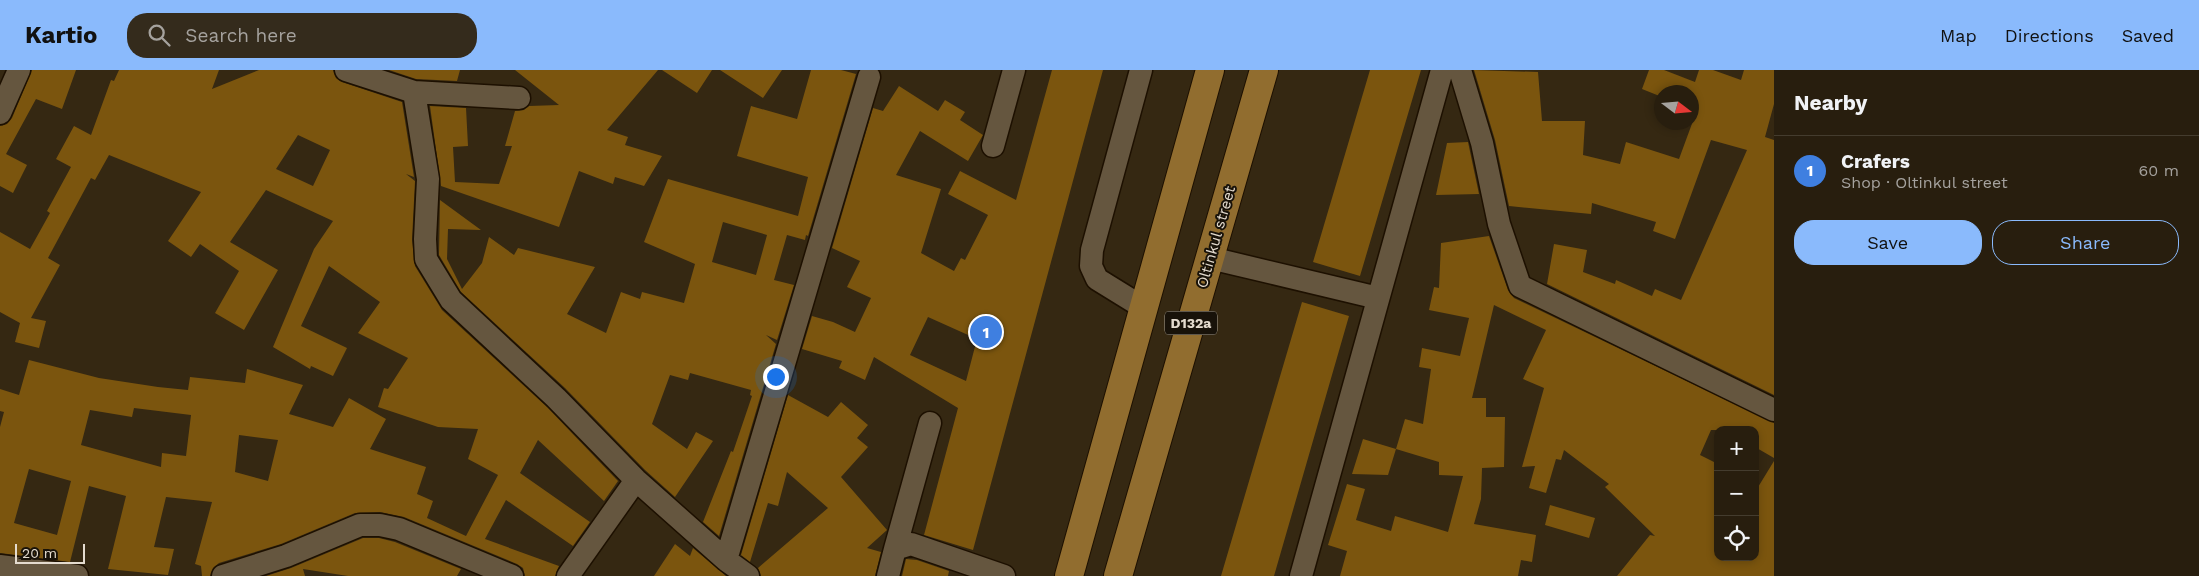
<!DOCTYPE html>
<html lang="en">
<head>
<meta charset="utf-8">
<style>
  :root { --surface:#281e0e; --page:#342b1c; --text:#f1f3f6; --muted:#a5a29e; --line:#443c2e; --accent:#8abafc }
  body { margin:0; font-family:"Work Sans",sans-serif; background:var(--page); color:var(--text) }
  .controls { position:absolute; right:15px; bottom:15px; display:grid; overflow:hidden; border-radius:10px; box-shadow:0 2px 8px #0003 }
  .controls button { width:45px; height:45px; display:grid; place-items:center; padding:0; border:0; border-bottom:1px solid var(--line); background:var(--surface); color:var(--text); font:25px sans-serif }
  .compass { position:absolute; left:1654px; top:15px; width:45px; height:45px; border-radius:50%; background:var(--surface); box-shadow:0 2px 8px #0003; rotate:106deg }
  .scale { position:absolute; left:15px; bottom:12px; width:70px; box-sizing:border-box; padding-left:5px; border:2px solid #e4dbce; border-top:0; font-size:14px; line-height:18px; white-space:nowrap; color:#e4dbce; -webkit-text-stroke:4px #181209; paint-order:stroke }
  .you { position:absolute; left:775px; top:306px; width:18px; height:18px; margin:-12px; border:4px solid #fff; border-radius:50%; background:#1a73e8; box-shadow:0 0 0 8px #1a73e833 }
  .badge { display:grid; place-items:center; width:32px; height:32px; border-radius:50%; background:var(--accent); color:#fff; font-size:16px; font-weight:700 }
  .pin { position:absolute; translate:-50% -50%; border:2px solid #fff; box-shadow:0 1px 5px #0006 }
  .list { margin:0; padding:0; list-style:none }
  h2 { display:flex; justify-content:space-between; align-items:center; height:65px; margin:0; padding:0 20px; font-size:21px }
  h2 small { font-size:16px; font-weight:400; color:var(--muted) }
  .list li { display:grid; grid-template-columns:32px 1fr auto; gap:15px; align-items:center; box-sizing:border-box; height:70px; padding:0 20px; border-top:1px solid var(--line) }
  .list b { display:block; font-size:19px; white-space:nowrap }
  .list p { margin:0; font-size:16px; white-space:nowrap; color:var(--muted) }
  .list em { font-size:16px; font-style:normal; color:var(--muted) }
  .actions { display:flex; gap:10px; padding:15px 20px }
  .actions a { flex:1; padding:11px 0; border:1px solid var(--accent); border-radius:20px; text-align:center; font-size:18px; color:var(--accent) }
  .actions .main { background:var(--accent); color:#111 }
  .icon { flex:none; width:28px; height:28px; fill:none; stroke:currentColor; stroke-width:2; stroke-linecap:round; stroke-linejoin:round }
  .map { position:relative; flex:none; width:1774px; height:506px; overflow:hidden }
  header { display:flex; align-items:center; gap:30px; box-sizing:border-box; height:70px; padding:0 25px; background:var(--accent); color:#111 }
  header strong { font-size:24px }
  nav { display:flex; gap:28px; margin-inline-start:auto; font-size:18px }
  .search { width:350px; height:45px; background:var(--page); display:flex; align-items:center; gap:12px; box-sizing:border-box; padding:0 18px; border-radius:20px; color:var(--muted); font-size:19px }
  main { display:flex }
  aside { flex:1; background:var(--surface) }
  .map>svg:first-child { display:block }
  .building { fill:#7b550e; fill-rule:evenodd }
  .lines { fill:none; stroke-linecap:round; stroke-linejoin:round }
  .street-casing { stroke:#1d1000; stroke-width:25 }
  .primary-casing { stroke:#1d1000; stroke-width:30 }
  .street { stroke:#65563f; stroke-width:22 }
  .primary { stroke:#916d2f; stroke-width:28 }
  .labels { text-anchor:middle; dominant-baseline:central; stroke-width:4; stroke-linejoin:round; paint-order:stroke }
  .shield { fill:#181209; stroke:#a79f93; stroke-width:1 }
  .shield-label { font-size:14px; font-weight:bold; fill:#e4dbce }
  .street-label { font-size:15px; fill:#e4dbce; stroke:#181209 }
</style>
</head>
<body>
<header>
<strong>Kartio</strong>
<div class="search"><svg class="icon" aria-label="search" viewBox="0 0 24 24"><circle cx="10" cy="10" r="6"/><path d="M15 15l6 6"/></svg>Search here</div>
<nav><a>Map</a><a>Directions</a><a>Saved</a></nav>
</header>
<main>
<div class="map">
<svg width="1774" height="506" viewBox="0 0 1774 506">
  <rect width="100%" height="100%" fill="#352812"/>
  <!-- building -->
  <path class="building" d="M32 0H76L62 39 36 29 6 84 27 95 13 123 0 116V56L7 54 12 48Z
    M119 0H219L212 19 259 0H333L336 8 342 12 402 32 414 107 406 104 415 111 412 170 415 196 442 240 547 337 618 411 604 431 538 370 520 403 590 452 573 476 506 430 485 469 559 496 555 506H525L523 498 517 494 404 447 380 442 355 443 281 474 219 493 213 498 210 506H202L201 496 195 494 212 432 166 427 154 477 174 479 168 505 108 499 126 426 89 416 70 492 0 483V357L4 342 0 341V319L19 325 29 290 99 308 158 317 188 320 190 307 245 313 247 299 303 315 289 344 333 357 349 328 386 349 370 379 426 397 417 424 433 431 427 448 466 466 498 405 468 389 478 359 438 357 378 337 384 318 388 319 408 288 358 263 380 232 329 196 301 256 347 278 333 306 311 296 310 299 273 277 314 179 333 151 266 120 230 172 278 200 244 260 215 243 239 201 200 174 191 187 168 171 201 122 109 85 95 110 91 108 48 188 60 195 31 248 46 251 39 278 15 272 20 253 0 242V162L30 179 50 143 47 141 71 97 56 89 74 56 91 65 111 10 114 11ZM298 65 330 80 313 116 276 99ZM134 338 191 345 186 386 162 383 161 397 81 375 90 340 132 347ZM239 365 278 370 268 411 235 402ZM29 399 71 411 57 465 14 453Z
    M389 0H460L457 11 416 9Z
    M515 0H658L607 60 628 67 625 75 662 86 644 116 615 107 613 114 579 101 559 157 441 116 430 36 466 38 468 76 453 77 455 112 499 114 512 76H505L515 41 524 40 529 36 559 35Z
    M662 0H712L697 23Z
    M720 0H782L763 28Z
    M811 0H841L856 4 808 166 806 165 805 170 787 165 774 210 794 215 777 270 766 265 776 274 719 466 703 452 731 381 733 382 752 326 750 325 751 320 690 303 688 310 670 305 652 354 687 379 696 362 713 371 675 427 645 400 565 318 461 222 439 185 440 130 481 160 448 159 447 189 462 219 482 193 489 167 514 185 518 178 595 197 567 244 606 263 621 222 640 229 642 222 684 233 695 194 644 172 668 109 798 146 808 107 737 86 751 36 797 49ZM723 152 767 165 756 205 712 192Z
    M1052 0H1103L973 480 924 465 958 338 874 287 865 310 839 298 842 291 802 279 812 246 833 252 855 262 871 228 847 217 860 191 832 178 873 38 883 41 899 16 938 41 945 30 965 42 960 50 983 65 968 91 920 61 896 105 941 119 921 183 954 201 961 188 965 190 988 145 948 124 960 101 1016 130ZM928 247 977 269 966 311 910 285Z
    M1370 0H1421L1360 206 1313 192Z
    M1474 0 1538 2 1542 51H1585L1583 85 1620 94 1626 72 1679 89 1697 40 1692 38V22H1662V27L1642 19 1649 0H1664L1695 12 1699 0H1713L1741 10 1744 0H1774V34L1765 67 1774 70V325L1547 214 1554 174 1587 180 1583 202 1615 214 1616 210 1652 226 1655 219 1681 230 1747 80 1711 70 1675 169 1653 161 1656 152 1592 133 1591 144 1509 136 1495 70Z
    M1468 72 1479 124 1436 125 1447 73Z
    M1489 166 1508 220 1514 228 1774 353V388L1755 377V360H1711L1700 385 1718 394V487H1755V422L1774 391V506H1617L1650 465 1655 466 1605 417 1609 414 1564 380 1561 390 1556 389 1546 423 1529 418 1535 396 1522 397 1544 318 1523 309 1546 260 1494 235 1472 328H1486V347H1505L1504 397 1482 398 1481 429 1474 454 1536 465 1532 492 1521 490 1518 506H1340L1347 481 1328 475 1347 414 1365 419 1356 450 1391 461 1395 446 1448 462 1463 406 1439 405V392L1396 379 1405 349 1423 354 1431 299 1419 297 1422 278 1460 286 1469 248 1429 240 1434 217 1439 218 1441 173Z
    M1302 232 1349 246 1274 506H1221Z
    M788 325 828 347 841 332 868 355 857 368 868 377 841 407 887 460 867 478 881 482 875 506H761L758 498 828 438 787 402 778 436 768 433 750 492 741 485Z
    M1363 369 1396 379 1388 405 1352 404Z
    M1550 435 1595 448 1589 468 1545 455Z
    M363 468H379L395 472 461 499 457 506H348L303 499 305 506H266L291 498Z
    M675 474 690 486 693 478 726 506H654Z
    M906 489 917 490 949 501 948 506H902Z"/>
  <g class="lines">
    <!-- street casing -->
    <g class="street-casing">
      <path id="street" d="M346 0 414 22 428 109 425 169 426 189 451 230 556 328 636 410 726 490 748 506
        M1141 0 1092 180 1091 196 1097 209 1144 238
        M1460 0 1482 73 1499 154 1520 216 1774 340
        M414 22 519 28
        M0 43 19 0
        M993 76 1014 0
        M1210 188 1378 228
        M895 479 930 353
        M726 490 869 7
        M0 496 77 506
        M223 506 286 486 360 455H380L399 459 512 506
        M568 506 636 410
        M888 506 895 479 911 474 1004 506
        M1301 506 1442 0"/>
    </g>
    <!-- primary casing -->
    <g class="primary-casing">
      <path id="primary" d="M1069 506 1210 0
        M1118 506 1264 0"/>
    </g>
    <!-- street -->
    <use href="#street" class="street"/>
    <!-- primary -->
    <use href="#primary" class="primary"/>
  </g>
  <g class="labels">
    <!-- shield labels -->
    <rect class="shield" x="1165" y="241.5" width="52" height="23" rx="4"/>
    <g class="shield-label">
      <text x="1191" y="253">D132a</text>
    </g>
    <!-- street labels -->
    <g class="street-label">
      <text transform="translate(1216 167) rotate(-74)">Oltinkul street</text>
    </g>
  </g>
</svg>
<div class="controls">
<button>+</button>
<button>−</button>
<button><svg class="icon" aria-label="locate" viewBox="0 0 24 24"><circle cx="12" cy="12" r="6"/><path d="M12 2v4M12 18v4M2 12h4M18 12h4"/></svg></button>
</div>
<svg class="compass" viewBox="-18 -18 36 36"><path d="M0-13l5 13h-10z" fill="#e53935"/><path d="M0 13l5-13h-10z" fill="#a5a29e"/></svg>
<div class="scale">20 m</div>
<div class="you"></div>
<div class="pin badge" style="left:986px;top:262px;background:#3f7fe0">1</div>
</div>
<aside>
<h2>Nearby<small></small></h2>
<ul class="list">
<li><span class="badge" style="background:#3f7fe0">1</span><div><b>Crafers</b><p>Shop · Oltinkul street</p></div><em>60 m</em></li>
</ul>
<div class="actions"><a class="main">Save</a><a>Share</a></div>
</aside>
</main>
</body>
</html>
